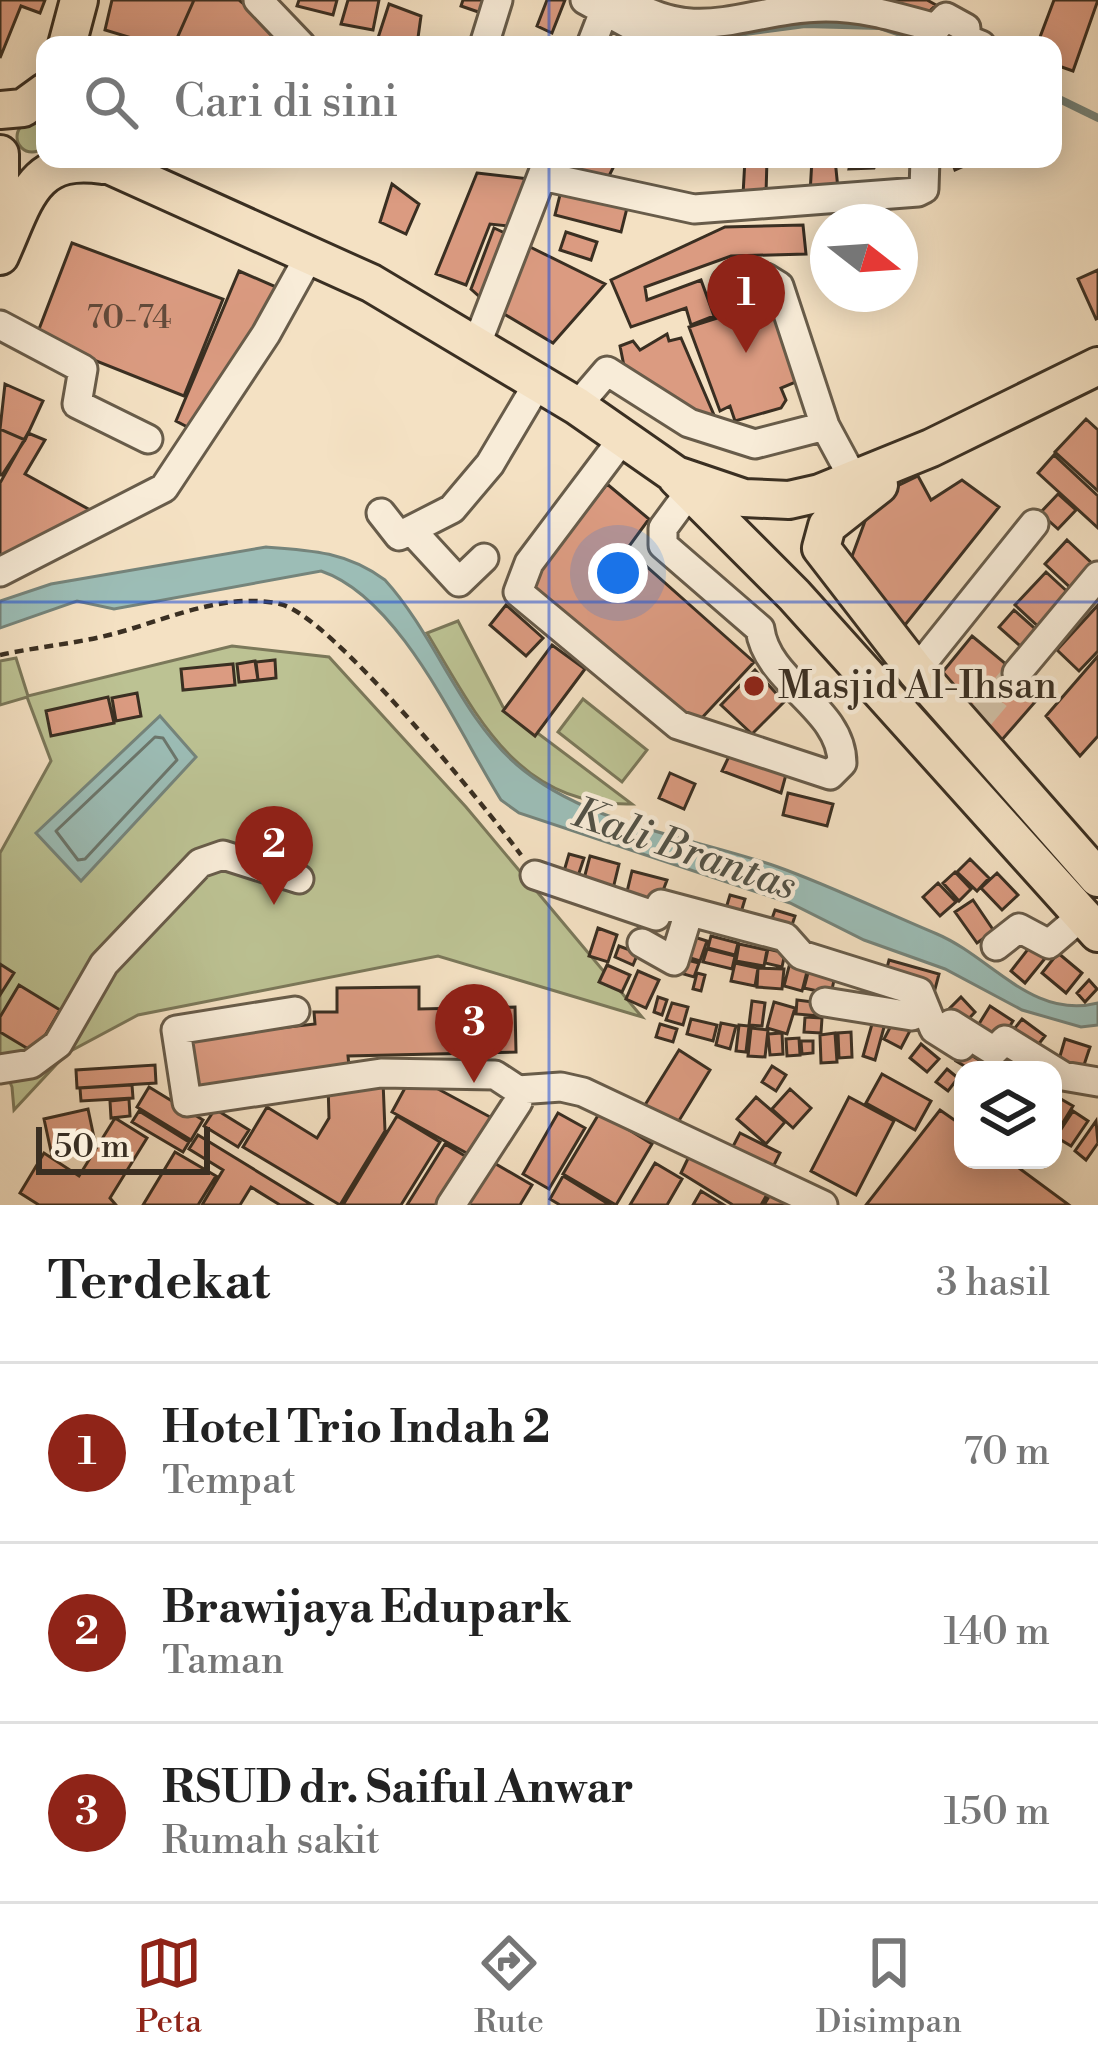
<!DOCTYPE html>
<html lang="id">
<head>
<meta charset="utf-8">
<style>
  :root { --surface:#fff; --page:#f6f6f6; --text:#222; --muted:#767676; --line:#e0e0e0; --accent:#8f2418 }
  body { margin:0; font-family:"Libre Bodoni",serif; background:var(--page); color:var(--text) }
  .controls { position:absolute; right:36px; bottom:36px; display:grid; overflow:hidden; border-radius:24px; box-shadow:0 6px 30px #0003 }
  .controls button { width:108px; height:108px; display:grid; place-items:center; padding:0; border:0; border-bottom:3px solid var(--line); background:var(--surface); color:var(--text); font:60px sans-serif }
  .compass { position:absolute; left:810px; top:204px; width:108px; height:108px; border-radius:50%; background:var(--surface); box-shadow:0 6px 30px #0003; rotate:107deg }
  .scale { position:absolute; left:36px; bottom:30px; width:174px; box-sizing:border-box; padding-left:12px; border:6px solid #3a2f22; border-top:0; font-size:33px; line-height:42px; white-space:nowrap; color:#3a2f22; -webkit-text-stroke:9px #f8ecd8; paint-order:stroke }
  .you { position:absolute; left:618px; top:573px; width:42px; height:42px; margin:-30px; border:9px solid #fff; border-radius:50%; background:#1a73e8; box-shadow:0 0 0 18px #1a73e833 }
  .badge { display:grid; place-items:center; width:78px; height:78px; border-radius:50%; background:var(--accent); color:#fff; font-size:39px; font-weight:700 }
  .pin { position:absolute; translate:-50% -99px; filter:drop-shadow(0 3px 6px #0008) }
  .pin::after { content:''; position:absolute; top:63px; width:42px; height:36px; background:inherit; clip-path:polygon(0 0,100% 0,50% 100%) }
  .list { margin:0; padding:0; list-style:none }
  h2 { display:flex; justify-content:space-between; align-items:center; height:156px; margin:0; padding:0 48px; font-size:51px }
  h2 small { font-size:39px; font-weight:400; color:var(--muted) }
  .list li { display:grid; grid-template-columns:78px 1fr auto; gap:36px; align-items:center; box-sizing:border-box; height:180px; padding:0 48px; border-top:3px solid var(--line) }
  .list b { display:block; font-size:45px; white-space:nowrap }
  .list p { margin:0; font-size:39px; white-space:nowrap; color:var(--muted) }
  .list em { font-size:39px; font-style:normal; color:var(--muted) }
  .icon { flex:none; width:66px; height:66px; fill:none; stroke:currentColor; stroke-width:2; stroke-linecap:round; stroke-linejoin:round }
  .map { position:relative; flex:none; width:1098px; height:1205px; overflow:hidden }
  .search { position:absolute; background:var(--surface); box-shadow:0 6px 30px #0003; left:36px; right:36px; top:36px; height:132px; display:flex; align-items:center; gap:30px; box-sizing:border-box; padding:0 42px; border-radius:24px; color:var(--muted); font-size:45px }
  .sheet { height:696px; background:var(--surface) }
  nav { display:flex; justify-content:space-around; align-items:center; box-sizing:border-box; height:168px; border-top:3px solid var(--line); background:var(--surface); font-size:33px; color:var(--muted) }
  nav a { display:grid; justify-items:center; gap:6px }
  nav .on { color:var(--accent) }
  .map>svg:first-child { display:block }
  .green { fill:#bcc293; stroke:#7b785a; stroke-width:3 }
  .water { fill:#9cbdb6; stroke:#75847b; stroke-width:3 }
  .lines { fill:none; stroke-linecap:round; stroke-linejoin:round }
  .shore { stroke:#6b766c; stroke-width:3 }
  .stream { stroke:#75847b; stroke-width:8 }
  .building { fill:#db9b81; stroke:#3a2f22; stroke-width:3 }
  .minor-tunnel { stroke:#cfbda3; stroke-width:27; stroke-dasharray:27 14; stroke-linecap:butt }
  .minor-casing { stroke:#685c4a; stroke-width:33 }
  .major-casing { stroke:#3a2f22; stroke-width:42 }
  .path { stroke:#3a2f22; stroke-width:4.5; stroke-dasharray:9 6; stroke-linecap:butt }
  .minor { stroke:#f8ecd8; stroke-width:27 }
  .major { stroke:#f4e1c3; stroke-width:36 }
  .grid { fill:none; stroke:#1d4ed8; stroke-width:3; stroke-opacity:0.55 }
  .poi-dot { fill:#8f2418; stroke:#f8ecd8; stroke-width:4.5 }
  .labels { text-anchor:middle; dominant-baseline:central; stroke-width:9; stroke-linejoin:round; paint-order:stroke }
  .number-label { font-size:33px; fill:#624a3a }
  .poi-label { font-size:39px; fill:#3a2f22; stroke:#f8ecd8; text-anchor:start }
  .water-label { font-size:42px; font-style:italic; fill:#525247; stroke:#f8ecd8 }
</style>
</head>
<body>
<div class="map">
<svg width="1098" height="1205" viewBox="0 0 1098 1205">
  <rect width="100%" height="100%" fill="#f4e1c3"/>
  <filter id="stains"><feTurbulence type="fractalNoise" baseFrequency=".00167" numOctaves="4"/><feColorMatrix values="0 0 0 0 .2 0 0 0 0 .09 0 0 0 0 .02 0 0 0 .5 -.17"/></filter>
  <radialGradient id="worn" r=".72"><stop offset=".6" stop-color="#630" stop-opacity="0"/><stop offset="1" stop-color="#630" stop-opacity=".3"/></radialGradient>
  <!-- green -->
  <path class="green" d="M17 137a15 15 0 1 1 30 0a15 15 0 1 1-30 0Z
    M458 621 503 707 632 804C519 807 478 718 427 633Z
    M232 646 329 657 466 807 642 1017 438 956 138 1015 67 1053 14 1110 12 1087 0 1059V853L51 761 27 697 0 705V661L16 658 28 696Z
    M583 699 647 750 622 782 558 732Z"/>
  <!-- water -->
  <path class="water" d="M266 547C311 550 347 552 385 580 435 635 460 715 516 764 586 825 693 837 778 867 831 886 884 912 937 934 991 957 1033 1020 1098 1003V1025L1081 1027 1022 1010 945 969 864 940 790 903 519 813 501 800C457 730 401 598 321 571L114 609 77 601 0 628V601L51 584Z
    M160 716 196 757 81 881 36 833Z"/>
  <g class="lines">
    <!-- shore -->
    <path class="shore" d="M155 737 163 738 177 760 85 859 78 860 56 831Z"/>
    <!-- stream -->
    <path class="stream" d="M701 38 805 24 880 26 935 45
      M1053 96 1098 118"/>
  </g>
  <!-- building -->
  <path class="building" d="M0 0H45L40 13 21 6 0 58Z
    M112 0H194L174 45H131L132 38 105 30Z
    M194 0H239L294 45H174Z
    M299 0H337L333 15 297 6Z
    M348 0H379L373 30 341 24Z
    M463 0H496L490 16 461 6Z
    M547 0H565L552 33 537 26Z
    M886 0H927L936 5 922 18Z
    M1054 0H1098L1073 71 1053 64V45H1037Z
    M389 4 421 16 417 45 376 44Z
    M582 159H605L614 166 606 182 577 173Z
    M745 159H767L766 194 743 195Z
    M812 159H835L838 189 810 194Z
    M851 159H878L874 168 849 169Z
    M951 159H980L955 170Z
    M477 173 529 179 508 226 490 224 466 285 436 274Z
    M392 184 419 204 406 234 380 222Z
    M562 187 628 204 621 232 555 215Z
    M803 225 806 254 731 256 645 287 647 300 701 280 714 316 691 325 686 308 631 327 611 280 725 227Z
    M494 228 509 235 482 299 471 289Z
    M566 232 597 242 591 260 560 250Z
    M520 242 605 284 553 343 494 308Z
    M72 243 223 299 184 396 36 337Z
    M1098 270V318L1096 319 1078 279Z
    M239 271 283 290 199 433 176 421Z
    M774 300 803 379 781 388 786 400 781 408 735 421 730 406 720 411 689 327Z
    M667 334 669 341 681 338 714 415 698 422 626 376 620 346 633 341 640 350Z
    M5 384 43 401 25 440 0 429Z
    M1086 419 1098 430V491L1055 452Z
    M0 429 25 440 2 475H0Z
    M28 433 45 440 25 474 92 511 0 568V483Z
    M1054 455 1098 496V528L1038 473Z
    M918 476 931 500 962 480 999 507 901 630 851 559 868 513 887 491Z
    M607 484 649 519 627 549 754 662 698 722 532 596 543 565Z
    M1058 494 1076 510 1058 529 1040 513Z
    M1067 540 1096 567 1074 591 1045 564Z
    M1046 572 1071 595 1041 629 1015 605Z
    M506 605 543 638 526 656 490 625Z
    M1098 605V651L1079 671 1057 650Z
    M1014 610 1042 635 1027 652 999 627Z
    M972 636 1042 694 1000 742 941 674Z
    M552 645 585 669 535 736 503 711Z
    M1098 656V736L1080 756 1046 716Z
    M275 660 276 678 258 680 256 662Z
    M255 661 258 680 239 682 237 664Z
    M233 664 235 685 183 690 181 669Z
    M755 670 784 702 752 734 721 705Z
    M137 693 141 716 116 721 112 698Z
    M108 697 114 723 51 736 46 711Z
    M732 750 787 771 781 793 722 771Z
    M670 773 695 784 684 809 659 798Z
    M788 793 833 804 827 826 783 815Z
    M569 854 584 858 576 882 562 878Z
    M590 856 619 864 611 897 581 890Z
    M970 859 989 878 977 891 957 872Z
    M632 871 667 880 658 904 625 900Z
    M955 872 971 889 959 901 943 883Z
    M997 873 1018 895 1002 910 981 888Z
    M938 883 956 902 940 916 923 897Z
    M730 895 745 899 739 919 724 915Z
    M973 900 994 931 977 943 955 912Z
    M775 910 795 916 789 934 769 927Z
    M598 928 617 935 608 962 589 956Z
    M691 936 707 941 700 961 684 956Z
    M711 936 738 943 735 955 708 948Z
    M739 944 767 950 764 966 736 961Z
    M1032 944 1047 956 1025 983 1011 971Z
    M619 946 638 953 633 965 615 957Z
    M707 949 735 956 732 969 703 962Z
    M768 949 785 953 782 967 765 963Z
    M1058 953 1082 973 1066 993 1042 973Z
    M792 955 810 960 802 991 784 986Z
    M683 959 699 963 694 977 680 973Z
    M889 960 939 974 934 993 884 979Z
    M735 963 758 968 755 986 731 981Z
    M0 964 14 973 0 995Z
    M607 965 630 975 622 992 599 982Z
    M810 965 836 971 831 994 804 988Z
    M758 968 784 969 782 989 757 987Z
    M638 971 659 980 646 1008 626 999Z
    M697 973 705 975 701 991 693 989Z
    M1089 980 1097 989 1085 1002 1077 993Z
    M19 985 60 1010 35 1053 0 1032V1017Z
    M419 987V1009L515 1007 516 1052 348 1056 350 1077 191 1094 185 1039 315 1024 314 1012H337V988Z
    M658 997 667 1000 662 1015 654 1012Z
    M961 997 975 1012 962 1026 947 1011Z
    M797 1000 821 1003 820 1016 796 1014Z
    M752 1001 765 1003 762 1026 749 1025Z
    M774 1002 795 1008 787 1034 767 1028Z
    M672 1003 688 1007 683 1025 666 1020Z
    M990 1006 1013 1021 997 1047 974 1032Z
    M805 1017 822 1018 821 1033 804 1032Z
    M874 1017 886 1020 875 1060 863 1056Z
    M895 1018 912 1027 901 1048 884 1039Z
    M691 1019 717 1025 713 1041 687 1034Z
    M1022 1019 1045 1036 1034 1050 1011 1033Z
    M721 1023 736 1026 730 1049 716 1045Z
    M660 1024 677 1029 673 1042 656 1037Z
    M739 1025 749 1026 746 1052 736 1051Z
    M751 1028 768 1030 765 1057 748 1056Z
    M851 1032 852 1057 839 1058 838 1033Z
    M782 1033 783 1054 770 1055 768 1034Z
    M835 1033 837 1062 821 1063 820 1035Z
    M799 1038 800 1055 787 1056 786 1039Z
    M1065 1039 1090 1047 1082 1071 1058 1063Z
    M801 1041H813V1053L802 1054Z
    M921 1044 939 1059 927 1072 910 1058Z
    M679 1050 710 1070 672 1132 640 1113Z
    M963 1050 992 1068 991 1070H971L956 1061Z
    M155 1065 156 1083 77 1088 76 1070Z
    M772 1066 786 1075 776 1091 762 1082Z
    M947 1069 958 1078 948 1091 936 1082Z
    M882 1074 931 1101 915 1130 866 1103Z
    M412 1075 492 1118 472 1156 392 1112Z
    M383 1081 385 1131 340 1205 243 1147 267 1107 317 1138 329 1118 328 1083Z
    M132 1085 133 1098 81 1101 80 1088Z
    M149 1087 203 1120 191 1140 137 1107Z
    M790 1089 811 1108 793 1128 772 1109Z
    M1054 1095 1073 1106 1062 1124 1053 1119Z
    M756 1097 785 1122 766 1144 737 1119Z
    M849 1097 894 1121 856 1195 811 1171Z
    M129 1099 130 1116 111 1118 110 1101Z
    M88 1109 96 1147 52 1156 44 1119Z
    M215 1109 249 1130 238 1147 204 1126Z
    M940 1110 963 1126V1160H1008L1069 1205H866Z
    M139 1111 189 1142 183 1152 132 1122Z
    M1073 1111 1088 1121 1071 1146 1056 1137Z
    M600 1112 652 1144 616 1205 563 1174Z
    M558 1113 585 1128 549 1189 523 1174Z
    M397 1116 440 1142 401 1205H343Z
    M115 1118 147 1138 110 1198 116 1205H39L20 1193 44 1153 79 1176Z
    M1096 1121 1098 1143 1086 1160 1075 1151Z
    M740 1133 780 1153 769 1175 729 1154Z
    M198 1135 312 1205H280L251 1187 240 1205H202L223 1170 189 1149Z
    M445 1144 470 1159 442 1205H407Z
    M694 1146 769 1191 761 1205H733L681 1173Z
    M175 1152 216 1176 198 1205H143Z
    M489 1160 532 1185 520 1205H462Z
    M655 1163 682 1179 667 1205H630Z
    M563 1176 610 1205H560L550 1199Z
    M774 1188 798 1205H764Z
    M701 1191 724 1205H693Z"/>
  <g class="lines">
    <!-- minor-tunnel -->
    <path class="minor-tunnel" d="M979 718 1017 673"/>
    <!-- minor casing -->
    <g class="minor-casing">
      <path id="minor" d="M258 0 301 45
        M585 0 636 28 694 45
        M625 0C700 48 748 7 826 7 865 7 899 18 936 28L946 17 966 28V39L981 45
        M484 45 498 0
        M591 45 603 14
        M542 176 694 209 918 192 924 189 925 159
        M726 282 766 278 779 286 825 426 853 478
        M0 325 83 369 77 404 148 439
        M476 346 548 160
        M577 406 607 371 689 423 755 444 825 426
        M623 438 529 563 518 592 678 725 830 775 842 763C842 708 767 683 760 629L663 545V528L688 494
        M381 513 399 536 452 509 490 464 538 383
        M413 532 459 582 484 558
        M0 572 164 488 266 334 311 253
        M916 671 1034 524
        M1017 673 1098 576
        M535 875 656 916 661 904 785 937 801 955 919 992 934 1029 961 1046
        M642 943 674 961 689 912
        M996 946 1019 928 1049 944 1083 915
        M825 1002 912 1016 926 1009
        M295 1011 176 1030 187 1102 381 1073 495 1075 518 1090 561 1087 583 1092 823 1205
        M951 1024 994 1051 1005 1040 1063 1076 1098 1082
        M0 1069 31 1064 58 1044 104 964 200 863 223 855 299 879
        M451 1205 518 1102V1090"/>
    </g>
    <!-- major casing -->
    <g class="major-casing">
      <path id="major" d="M67 45 79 0
        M0 110 23 108 45 92
        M0 154V193
        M96 159 371 283 577 406 676 475 744 498 789 500 820 493 931 448 1098 366
        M0 256C25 201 32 154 103 165
        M677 478 794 595 1098 933
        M879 485 827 526 821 548 916 671 1098 878"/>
    </g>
    <!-- path -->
    <path class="path" d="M0 655C36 647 73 644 109 635 162 622 223 591 280 604 330 615 485 806 521 855"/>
    <!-- minor -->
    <use href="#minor" class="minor"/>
    <!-- major -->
    <use href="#major" class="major"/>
  </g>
  <!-- grid -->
  <path class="grid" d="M549 0V45M549 159V1205M0 602H1098"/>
  <!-- markers -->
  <circle class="poi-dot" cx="754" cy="686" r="12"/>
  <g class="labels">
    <!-- number labels -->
    <g class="number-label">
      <text x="129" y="318">70-74</text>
    </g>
    <!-- poi labels -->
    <g class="poi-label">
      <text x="778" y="686">Masjid Al-Ihsan</text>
    </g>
    <!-- water labels -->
    <g class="water-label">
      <text transform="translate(684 850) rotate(19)">Kali Brantas</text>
    </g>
  </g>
  <rect width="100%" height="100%" filter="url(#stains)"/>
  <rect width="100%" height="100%" fill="url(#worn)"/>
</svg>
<div class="controls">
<button><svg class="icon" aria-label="layers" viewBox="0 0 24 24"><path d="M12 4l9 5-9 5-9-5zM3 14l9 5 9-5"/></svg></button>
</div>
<svg class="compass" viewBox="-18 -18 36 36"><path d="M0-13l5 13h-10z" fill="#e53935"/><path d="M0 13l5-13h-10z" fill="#767676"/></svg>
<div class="scale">50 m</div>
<div class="you"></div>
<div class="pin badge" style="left:746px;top:353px">1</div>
<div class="pin badge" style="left:274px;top:905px">2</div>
<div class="pin badge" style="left:474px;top:1083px">3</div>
<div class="search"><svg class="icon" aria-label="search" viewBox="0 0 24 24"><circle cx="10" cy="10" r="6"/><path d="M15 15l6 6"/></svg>Cari di sini</div>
</div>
<section class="sheet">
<h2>Terdekat<small>3 hasil</small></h2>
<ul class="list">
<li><span class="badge">1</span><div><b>Hotel Trio Indah 2</b><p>Tempat</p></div><em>70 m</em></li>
<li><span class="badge">2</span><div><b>Brawijaya Edupark</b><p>Taman</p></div><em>140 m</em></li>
<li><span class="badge">3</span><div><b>RSUD dr. Saiful Anwar</b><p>Rumah sakit</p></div><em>150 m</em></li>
</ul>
</section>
<nav>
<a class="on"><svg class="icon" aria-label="map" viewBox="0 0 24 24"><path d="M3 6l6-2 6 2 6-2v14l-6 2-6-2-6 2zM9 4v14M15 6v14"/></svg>Peta</a>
<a><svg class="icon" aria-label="directions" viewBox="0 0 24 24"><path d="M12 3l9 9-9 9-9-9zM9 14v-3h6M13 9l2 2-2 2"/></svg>Rute</a>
<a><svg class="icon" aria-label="saved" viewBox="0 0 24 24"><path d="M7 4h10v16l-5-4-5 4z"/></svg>Disimpan</a>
</nav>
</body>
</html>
